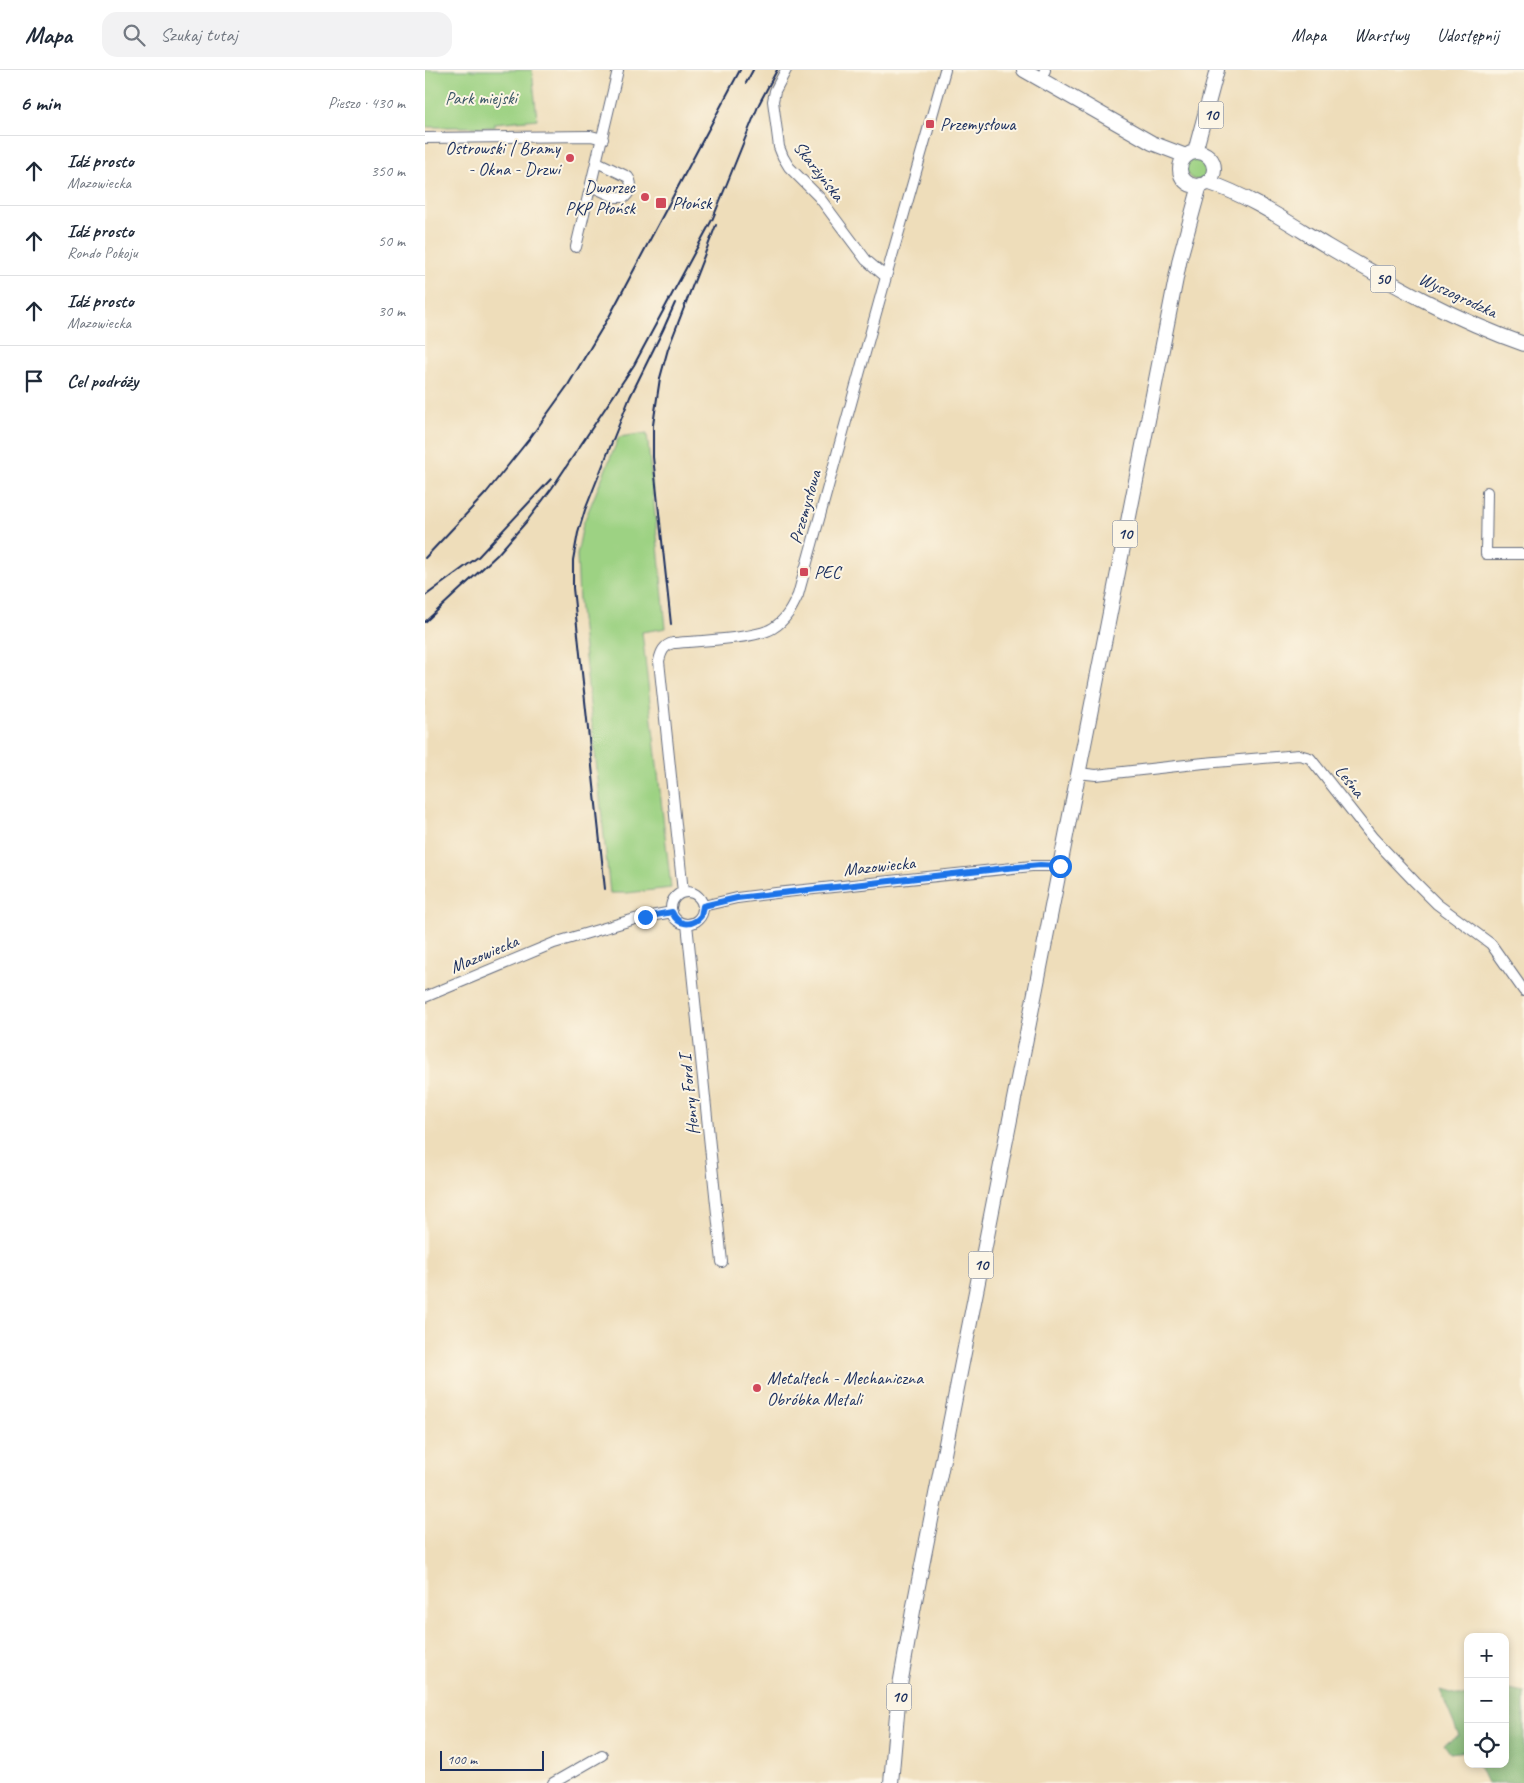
<!DOCTYPE html>
<html lang="pl">
<head>
<meta charset="utf-8">
<style>
  :root { --surface:#fff; --page:#f2f2f3; --text:#1f2937; --muted:#747a83; --line:#e0e1e3 }
  body { margin:0; font-family:Caveat,sans-serif; background:var(--page); color:var(--text) }
  .controls { position:absolute; right:15px; bottom:15px; display:grid; overflow:hidden; border-radius:10px; box-shadow:0 2px 8px #0003 }
  .controls button { width:45px; height:45px; display:grid; place-items:center; padding:0; border:0; border-bottom:1px solid var(--line); background:var(--surface); color:var(--text); font:25px sans-serif }
  .scale { position:absolute; left:15px; bottom:12px; width:104px; box-sizing:border-box; padding-left:5px; border:2px solid #1b2f5e; border-top:0; font-size:14px; line-height:18px; white-space:nowrap; color:#1b2f5e; -webkit-text-stroke:4px #fcf5e5; paint-order:stroke }
  .stop { position:absolute; width:15px; height:15px; margin:-11px; border:4px solid #1a73e8; border-radius:50%; background:#fff }
  .stop.end { background:#1a73e8; border-color:#fff; box-shadow:0 1px 5px #0008 }
  .list { margin:0; padding:0; list-style:none }
  h2 { display:flex; justify-content:space-between; align-items:center; height:65px; margin:0; padding:0 20px; font-size:21px }
  h2 small { font-size:16px; font-weight:400; color:var(--muted) }
  .list li { display:grid; grid-template-columns:32px 1fr auto; gap:15px; align-items:center; box-sizing:border-box; height:70px; padding:0 20px; border-top:1px solid var(--line) }
  .list b { display:block; font-size:19px; white-space:nowrap }
  .list p { margin:0; font-size:16px; white-space:nowrap; color:var(--muted) }
  .list em { font-size:16px; font-style:normal; color:var(--muted) }
  .icon { flex:none; width:28px; height:28px; fill:none; stroke:currentColor; stroke-width:2; stroke-linecap:round; stroke-linejoin:round }
  .map { position:relative; flex:none; width:1099px; height:1713px; overflow:hidden }
  header { display:flex; align-items:center; gap:30px; box-sizing:border-box; height:70px; padding:0 25px; background:var(--surface); border-bottom:1px solid var(--line) }
  header strong { font-size:24px }
  nav { display:flex; gap:28px; margin-inline-start:auto; font-size:18px }
  .search { width:350px; height:45px; background:var(--page); display:flex; align-items:center; gap:12px; box-sizing:border-box; padding:0 18px; border-radius:15px; color:var(--muted); font-size:19px }
  main { display:flex }
  aside { flex:1; background:var(--surface) }
  .map>svg:first-child { display:block }
  .green { fill:#9dd283; stroke:#5c8070 }
  .forest { fill:#7eb471; stroke:#4c7268 }
  .lines { fill:none; stroke-linecap:round; stroke-linejoin:round }
  .minor-casing { stroke:#656c7e; stroke-width:12 }
  .major-casing { stroke:#656c7e; stroke-width:16 }
  .minor { stroke:#fff; stroke-width:10 }
  .major { stroke:#fff; stroke-width:14 }
  .rail { stroke:#1b2f5e; stroke-width:2 }
  .route { stroke:#1a73e8; stroke-width:6 }
  .poi-dot { fill:#d1495b; stroke:#fcf5e5; stroke-width:2 }
  .labels { text-anchor:middle; dominant-baseline:central; stroke-width:4; stroke-linejoin:round; paint-order:stroke }
  .shield { fill:#fcf5e5; stroke:#5e6a86; stroke-width:1 }
  .shield-label { font-size:16px; font-weight:bold; fill:#1b2f5e }
  .park-label { font-size:18px; fill:#3c5867; stroke:#fcf5e5 }
  .poi-label { font-size:18px; fill:#1b2f5e; stroke:#fcf5e5; text-anchor:start }
  .street-label { font-size:18px; fill:#1b2f5e; stroke:#fcf5e5 }
</style>
</head>
<body>
<header>
<strong>Mapa</strong>
<div class="search"><svg class="icon" aria-label="search" viewBox="0 0 24 24"><circle cx="10" cy="10" r="6"/><path d="M15 15l6 6"/></svg>Szukaj tutaj</div>
<nav><a>Mapa</a><a>Warstwy</a><a>Udostępnij</a></nav>
</header>
<main>
<aside>
<h2>6 min<small>Pieszo · 430 m</small></h2>
<ul class="list">
<li><svg class="icon" aria-label="ahead" viewBox="0 0 24 24"><path d="M12 20V5M6 11l6-6 6 6"/></svg><div><b>Idź prosto</b><p>Mazowiecka</p></div><em>350 m</em></li>
<li><svg class="icon" aria-label="ahead" viewBox="0 0 24 24"><path d="M12 20V5M6 11l6-6 6 6"/></svg><div><b>Idź prosto</b><p>Rondo Pokoju</p></div><em>50 m</em></li>
<li><svg class="icon" aria-label="ahead" viewBox="0 0 24 24"><path d="M12 20V5M6 11l6-6 6 6"/></svg><div><b>Idź prosto</b><p>Mazowiecka</p></div><em>30 m</em></li>
<li><svg class="icon" aria-label="arrive" viewBox="0 0 24 24"><path d="M6 21V4h12l-3 4 3 4H6"/></svg><div><b>Cel podróży</b></div></li>
</ul>
</aside>
<div class="map">
<svg width="1099" height="1713" viewBox="0 0 1099 1713">
  <rect width="100%" height="100%" fill="#fcf5e5"/>
  <filter id="ink" filterUnits="userSpaceOnUse"><feTurbulence type="fractalNoise" baseFrequency=".02" numOctaves="2"/><feDisplacementMap in="SourceGraphic" scale="10" xChannelSelector="R" yChannelSelector="G"/><feConvolveMatrix kernelMatrix="1 2 1 2 8 2 1 2 1" color-interpolation-filters="sRGB"/></filter>
  <filter id="wash" filterUnits="userSpaceOnUse"><feTurbulence type="fractalNoise" baseFrequency=".0096" numOctaves="4" result="noise"/><feDisplacementMap in="SourceGraphic" scale="20" xChannelSelector="R" yChannelSelector="G"/><feGaussianBlur stdDeviation="1.12" result="paint"/><feColorMatrix in="noise" values="0 0 0 0 0 0 0 0 0 0 0 0 0 0 0 0 0 1.4 0 .05"/><feComposite in="paint" operator="in"/></filter>
  <g filter="url(#wash)">
    <rect width="100%" height="100%" fill="#eeddba"/>
    <!-- green -->
    <path class="green" d="M0 0H107L112 49 70 53V57H0Z
      M761 99a11 11 0 1 1 22 0a11 11 0 1 1-22 0Z
      M222 363 241 558 217 562 246 818 202 823H185L154 531 152 485 158 454 194 367Z"/>
    <!-- forest -->
    <path class="forest" d="M1080 1618 1099 1622V1713H1062L1053 1694H1080Z
      M1015 1620 1040 1627 1043 1625V1681L1025 1683 1019 1674 1034 1666Z"/>
  </g>
  <g filter="url(#ink)">
    <g class="lines">
      <!-- minor casing -->
      <g class="minor-casing">
        <path id="minor" d="M361 0 350 21 348 31 354 77 358 87 364 97 394 127 441 190 461 207
          M616 9 620 0
          M0 68 166 66 178 69
          M166 116 190 127H200C206 121 208 114 203 107L172 92
          M151 177 193 0
          M1062 422 1061 484H1099
          M653 703 671 705 779 693 874 685 885 688 948 768 990 812 1012 834 1066 874 1099 921
          M246 838a16 16 0 1 1 32 0a16 16 0 1 1-32 0Z
          M258 822 234 591C236 582 239 575 248 573 271 571 331 569 348 558 361 550 367 538 373 525L461 207 520 0
          M278 836 312 828 351 823 607 796H635
          M262 854 297 1192
          M0 927 129 873 210 849 247 842
          M128 1713 177 1685"/>
      </g>
      <!-- major casing -->
      <g class="major-casing">
        <path id="major" d="M599 0 727 73 761 86
          M770 82 792 0
          M755 99a17 17 0 1 1 34 0a17 17 0 1 1-34 0Z
          M782 112C825 126 864 153 902 176 965 213 1030 250 1099 274
          M466 1713 474 1621 488 1541 755 188 775 115"/>
      </g>
      <!-- minor -->
      <use href="#minor" class="minor"/>
      <!-- major -->
      <use href="#major" class="major"/>
      <!-- rail -->
      <path class="rail" d="M321 13 328 0
        M0 488 61 423 105 368 143 315 185 245 315 0
        M0 526 53 487 126 409
        M0 552 72 485 102 451 127 418 209 295 288 148 334 34 352 0
        M246 554 228 387V355L235 308 243 279 291 155
        M180 819 148 518V490L153 463 160 440 205 327 238 260 250 233"/>
    </g>
  </g>
  <g class="lines" filter="url(#ink)">
    <!-- route -->
    <path class="route" d="M220 847 247 842C253 856 267 857 276 846L278 836 312 828 582 798 615 795 635 796"/>
  </g>
  <!-- markers -->
  <g class="poi-dot">
    <rect x="500" y="49" width="10" height="10" rx="2.5"/>
    <circle cx="145" cy="88" r="5"/>
    <circle cx="220" cy="127" r="5"/>
    <rect x="230" y="127" width="12" height="12" rx="2.5"/>
    <rect x="374" y="497" width="10" height="10" rx="2.5"/>
    <circle cx="332" cy="1318" r="5"/>
  </g>
  <g class="labels">
    <!-- shield labels -->
    <g class="shield">
      <rect x="773.5" y="31.5" width="25" height="27" rx="4"/>
      <rect x="945.5" y="195.5" width="25" height="27" rx="4"/>
      <rect x="687.5" y="450.5" width="25" height="27" rx="4"/>
      <rect x="543.5" y="1181.5" width="25" height="27" rx="4"/>
      <rect x="461.5" y="1613.5" width="25" height="27" rx="4"/>
    </g>
    <g class="shield-label">
      <text x="786" y="45">10</text>
      <text x="958" y="209">50</text>
      <text x="700" y="464">10</text>
      <text x="556" y="1195">10</text>
      <text x="474" y="1627">10</text>
    </g>
    <!-- park labels -->
    <g class="park-label">
      <text x="56" y="28">Park miejski</text>
    </g>
    <!-- poi labels -->
    <g class="poi-label">
      <text x="515" y="54">Przemysłowa</text>
      <text x="135" y="78" text-anchor="end">Ostrowski | Bramy<tspan x="135" dy="21">- Okna - Drzwi</tspan></text>
      <text x="210" y="117" text-anchor="end">Dworzec<tspan x="210" dy="21">PKP Płońsk</tspan></text>
      <text x="247" y="133">Płońsk</text>
      <text x="389" y="502">PEC</text>
      <text x="342" y="1308">Metaltech - Mechaniczna<tspan x="342" dy="21">Obróbka Metali</tspan></text>
    </g>
    <!-- street labels -->
    <g class="street-label">
      <text transform="translate(394 101) rotate(52)">Skarżyńska</text>
      <text transform="translate(1033 225) rotate(25)">Wyszogrodzka</text>
      <text transform="translate(380 437) rotate(-74)">Przemysłowa</text>
      <text transform="translate(925 711) rotate(52)">Leśna</text>
      <text transform="translate(454 796) rotate(-6)">Mazowiecka</text>
      <text transform="translate(59 884) rotate(-23)">Mazowiecka</text>
      <text transform="translate(264 1025) rotate(-96)">Henry Ford I</text>
    </g>
  </g>
</svg>
<div class="controls">
<button>+</button>
<button>−</button>
<button><svg class="icon" aria-label="locate" viewBox="0 0 24 24"><circle cx="12" cy="12" r="6"/><path d="M12 2v4M12 18v4M2 12h4M18 12h4"/></svg></button>
</div>
<div class="scale">100 m</div>
<div class="stop" style="left:635px;top:796px"></div>
<div class="stop end" style="left:220px;top:847px"></div>
</div>
</main>
</body>
</html>
